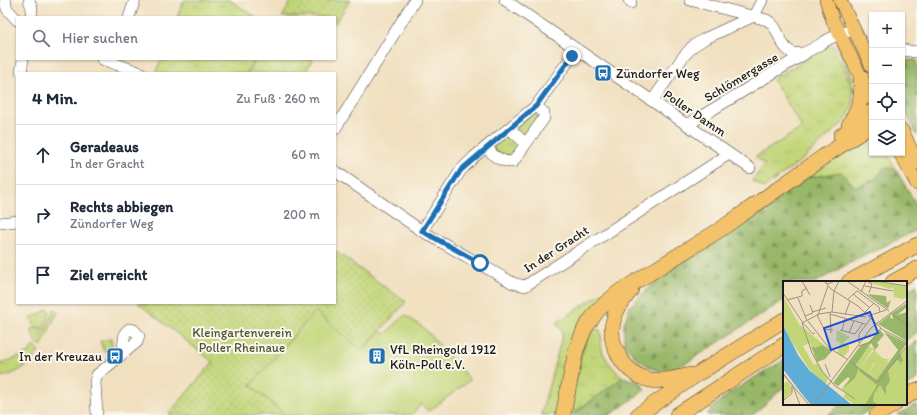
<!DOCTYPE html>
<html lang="de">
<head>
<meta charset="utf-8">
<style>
  :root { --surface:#fff; --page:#f2f2f3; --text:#1f2937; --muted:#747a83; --line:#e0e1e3 }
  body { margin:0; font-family:Itim,sans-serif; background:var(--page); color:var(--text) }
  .controls { position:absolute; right:12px; top:12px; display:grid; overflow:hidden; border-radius:0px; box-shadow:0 1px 3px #0004 }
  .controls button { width:36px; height:36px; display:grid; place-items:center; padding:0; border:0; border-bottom:1px solid var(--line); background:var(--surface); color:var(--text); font:20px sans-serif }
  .stop { position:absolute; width:12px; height:12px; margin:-9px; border:3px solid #1f6fb2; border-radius:50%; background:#fff }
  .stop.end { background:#1f6fb2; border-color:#fff; box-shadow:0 1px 4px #0008 }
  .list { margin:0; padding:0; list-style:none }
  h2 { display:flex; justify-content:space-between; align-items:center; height:52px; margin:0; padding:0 16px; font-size:17px }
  h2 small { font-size:13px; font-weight:400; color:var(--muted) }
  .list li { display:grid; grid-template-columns:26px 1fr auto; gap:12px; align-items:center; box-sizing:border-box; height:60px; padding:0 16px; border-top:1px solid var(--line) }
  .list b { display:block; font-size:15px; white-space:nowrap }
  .list p { margin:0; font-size:13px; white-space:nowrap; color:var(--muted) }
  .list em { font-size:13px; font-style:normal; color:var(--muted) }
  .icon { flex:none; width:22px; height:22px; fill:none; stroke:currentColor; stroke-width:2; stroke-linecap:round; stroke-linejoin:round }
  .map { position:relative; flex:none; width:917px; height:415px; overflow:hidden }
  .search { position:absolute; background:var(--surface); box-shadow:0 1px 3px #0004; left:16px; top:16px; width:320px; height:44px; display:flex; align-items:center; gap:10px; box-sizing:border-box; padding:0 14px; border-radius:0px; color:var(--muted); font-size:15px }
  .panel { position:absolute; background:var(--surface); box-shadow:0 1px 3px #0004; left:16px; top:72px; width:320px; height:232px; border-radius:0px }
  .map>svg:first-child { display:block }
  .grass { fill:url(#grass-tufts); stroke:#6f794a }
  .forest { fill:url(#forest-firs); stroke:#5a6a42 }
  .garden { fill:url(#garden-dots); stroke:#6f794a }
  .pitch { fill:#c2d679; stroke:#6f794a }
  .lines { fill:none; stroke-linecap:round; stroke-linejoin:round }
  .minor-casing { stroke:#3c3935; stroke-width:12 }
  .major-casing { stroke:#3c3935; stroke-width:14 }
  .highway-casing { stroke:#3c3935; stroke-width:16 }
  .minor { stroke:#fff; stroke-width:11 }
  .major { stroke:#f4c26a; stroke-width:13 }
  .highway { stroke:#f4c26a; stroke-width:15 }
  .route { stroke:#1f6fb2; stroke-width:5 }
  .labels { text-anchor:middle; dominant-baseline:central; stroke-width:4; stroke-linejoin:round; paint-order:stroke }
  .poi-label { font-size:13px; fill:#1c1c1c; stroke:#fbf7ec; text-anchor:start }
  .street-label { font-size:13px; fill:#1c1c1c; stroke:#fbf7ec }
  .park-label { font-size:13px; fill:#4e5438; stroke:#fbf7ec }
  .inset-road { fill:none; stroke:#9c927e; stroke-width:1 }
  .view { fill:#1d4ed8; fill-opacity:0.15; stroke:#1d4ed8; stroke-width:2 }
  .inset-edge { fill:none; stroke:#1c1c1c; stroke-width:2 }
</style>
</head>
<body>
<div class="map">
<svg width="917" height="415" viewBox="0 0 917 415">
  <defs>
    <pattern id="grass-tufts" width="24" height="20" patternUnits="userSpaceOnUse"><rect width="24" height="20" fill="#c2d679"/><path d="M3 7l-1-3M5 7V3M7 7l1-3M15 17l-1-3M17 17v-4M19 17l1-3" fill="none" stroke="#a6b768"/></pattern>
    <pattern id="forest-firs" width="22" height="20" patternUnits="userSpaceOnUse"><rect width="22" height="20" fill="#99b769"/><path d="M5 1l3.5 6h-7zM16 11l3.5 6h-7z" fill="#7c9456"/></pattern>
    <pattern id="garden-dots" width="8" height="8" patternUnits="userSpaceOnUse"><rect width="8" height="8" fill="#c2d679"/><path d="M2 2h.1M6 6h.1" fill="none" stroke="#a6b768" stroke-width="1.8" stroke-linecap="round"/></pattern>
  </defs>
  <rect width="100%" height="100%" fill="#fbf7ec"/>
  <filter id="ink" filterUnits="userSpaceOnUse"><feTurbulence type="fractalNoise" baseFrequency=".025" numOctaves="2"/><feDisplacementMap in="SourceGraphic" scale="8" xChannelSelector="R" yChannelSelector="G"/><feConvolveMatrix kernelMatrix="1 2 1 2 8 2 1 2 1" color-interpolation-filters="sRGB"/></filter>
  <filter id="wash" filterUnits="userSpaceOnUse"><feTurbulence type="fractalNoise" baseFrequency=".012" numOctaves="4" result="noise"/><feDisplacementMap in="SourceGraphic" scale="16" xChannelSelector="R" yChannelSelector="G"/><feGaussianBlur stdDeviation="0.9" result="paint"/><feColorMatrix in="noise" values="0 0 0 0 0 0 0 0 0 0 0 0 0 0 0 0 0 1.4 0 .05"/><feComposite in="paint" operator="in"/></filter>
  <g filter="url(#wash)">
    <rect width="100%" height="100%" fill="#f1e0c0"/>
    <!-- grass -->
    <path class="grass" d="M184 0H229L256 17H177Z
      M836 43 839 46 856 83 855 93Z
      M832 44 852 88 853 105 846 120 803 159 764 188 752 181 765 164 755 157 802 128 773 79Z
      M161 59H255L246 73H156Z
      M534 111 541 114 525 137 516 128Z
      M509 134 520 144 512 158 494 152V145Z
      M872 140V153H887L896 170 885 167 876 179 855 187 841 172 807 178 856 145Z
      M607 290 557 415H541L563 333 556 323Z
      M48 309 50 312 43 329 34 325 31 318Z
      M54 309 58 311 42 345 36 344 31 329 35 328 44 332Z
      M593 329 600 330C602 335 601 340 601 346 603 358 614 370 623 377L604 393 569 415 583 347Z
      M111 339 112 347 104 352 100 341Z
      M34 346 39 351C29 365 18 374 0 377V364L31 352 30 349Z"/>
    <!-- forest -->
    <path class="forest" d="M902 60H917V136L902 104Z
      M885 167 896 170 917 206V230L846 265 816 282H784V300L688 362 667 373 651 368 635 357 624 342V324L630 306 671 268 807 178 841 172 855 187 876 179Z
      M917 285V332L906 341V291Z
      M917 341V379L906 387V350Z
      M784 360V387L753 415H707C720 395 763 373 784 360Z
      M623 377 641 383 645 390 610 415H572Z
      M841 404H878L861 415H828Z
      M917 404V415H897Z"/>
    <!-- garden -->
    <path class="garden" d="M292 0H350L335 24V17H282Z
      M256 59H313L305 73H247Z
      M335 251 406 302 362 351 315 312 251 385 285 415H168L213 362 138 303H335Z"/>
    <!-- pitch -->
    <path class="pitch" d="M315 311 362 351 382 331 385 334 405 315 425 329 470 380 429 411 421 404 411 415H285L251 385Z"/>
  </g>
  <g filter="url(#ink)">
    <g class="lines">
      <!-- minor casing -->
      <g class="minor-casing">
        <path id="minor" d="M5 0 7 9 17 20
          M29 0 32 8 31 17
          M505 0 750 168
          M629 0 631 3
          M690 0 767 20C778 26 778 39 786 48 799 63 818 44 831 38 838 35 846 32 854 29
          M129 17 135 0
          M902 50 917 52
          M102 59 141 73
          M21 73 23 59
          M652 101 683 57 693 46 704 39 754 16 762 0
          M687 125 806 53
          M509 128 526 144
          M335 129 415 0
          M487 147C493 157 502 162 513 162L544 118V113L536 106
          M335 171 422 231 513 283 525 286 729 154
          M0 223 17 221
          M422 231 461 170 474 157 536 106 577 49
          M97 415 95 382 97 375 137 342 139 336 134 330 129 329 125 333 122 354"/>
      </g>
      <!-- major casing -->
      <g class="major-casing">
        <path id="major" d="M826 0 833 21 872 99
          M840 0 872 67
          M902 130 917 163
          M900 153 917 184"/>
      </g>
      <!-- highway casing -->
      <g class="highway-casing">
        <path id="highway" d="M849 125C860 105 863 99 861 77
          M841 136 868 114 872 112
          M849 282 917 245
          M893 282 917 269
          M631 290C625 298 617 307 614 318 606 344 624 374 650 380 664 382 677 378 690 375
          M906 397 917 390
          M563 415 576 350 585 328 598 310 619 292 721 229 823 157 872 125
          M638 415 699 373 784 320
          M677 415 784 345
          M877 415 895 404"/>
      </g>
      <!-- minor -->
      <use href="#minor" class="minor"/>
      <!-- major -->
      <use href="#major" class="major"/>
      <!-- highway -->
      <use href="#highway" class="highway"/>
    </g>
  </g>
  <g class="lines" filter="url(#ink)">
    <!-- route -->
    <path class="route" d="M480 263 422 231 461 170 536 106 572 56"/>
  </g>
  <!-- icons -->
  <defs>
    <g id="bus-square" transform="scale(0.9)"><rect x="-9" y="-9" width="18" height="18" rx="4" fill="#1f6fb2" stroke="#fbf7ec"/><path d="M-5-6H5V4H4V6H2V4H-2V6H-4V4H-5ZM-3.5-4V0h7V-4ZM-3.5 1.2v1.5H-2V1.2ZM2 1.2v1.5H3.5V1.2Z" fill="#fff"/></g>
    <g id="building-square" transform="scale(0.9)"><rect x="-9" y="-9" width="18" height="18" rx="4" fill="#1f6fb2" stroke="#fbf7ec"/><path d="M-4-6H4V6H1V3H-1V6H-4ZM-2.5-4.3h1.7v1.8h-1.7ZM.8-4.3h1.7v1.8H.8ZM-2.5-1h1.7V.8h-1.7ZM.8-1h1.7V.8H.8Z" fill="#fff"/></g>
  </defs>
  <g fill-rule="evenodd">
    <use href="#bus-square" x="603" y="73"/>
    <use href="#bus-square" x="115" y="356"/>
    <use href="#building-square" x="377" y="356"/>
  </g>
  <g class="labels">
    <!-- poi labels -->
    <g class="poi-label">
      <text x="616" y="73">Zündorfer Weg</text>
      <text x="390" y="349">VfL Rheingold 1912<tspan x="390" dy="15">Köln-Poll e.V.</tspan></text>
      <text x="102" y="356" text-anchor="end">In der Kreuzau</text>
    </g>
    <!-- street labels -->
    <g class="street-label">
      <text transform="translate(741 77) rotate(-31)">Schlömergasse</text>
      <text transform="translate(695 113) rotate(34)">Poller Damm</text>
      <text transform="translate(556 249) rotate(-33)">In der Gracht</text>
    </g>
    <!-- park labels -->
    <g class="park-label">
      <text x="242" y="332">Kleingartenverein<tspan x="242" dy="15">Poller Rheinaue</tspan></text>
    </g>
  </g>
  <!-- overview -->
  <g transform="translate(783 281)">
    <rect width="124" height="124" fill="#f1e0c0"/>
    <path d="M0 15 16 43 46 68 31 67 26 62 20 65 31 84 34 82 45 98 42 104 26 88 6 56 0 42ZM86 65 90 67 99 77 108 79H102L89 96 96 102 124 65V124H72L60 116 63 112 59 109 75 86 85 93 92 82 94 84 96 76ZM5 100 10 109 0 119V103Z" fill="#c2d679"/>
    <path d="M84 13 103 15 104 22 108 19 105 28ZM124 22V26L114 34 124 31V60L95 43 108 33 107 37 110 38 109 32ZM97 49 101 54 94 62 96 64 92 69 88 62 73 84 76 87 72 97 58 109 67 98 65 96 55 105 50 102 78 64 85 62ZM101 51 124 62 117 72 120 80 114 87 118 81 114 79 105 90 107 100 103 106V114L97 104 92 111 96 110 91 112 90 121 97 124H82L94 104 76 90 77 88 93 99 115 69ZM39 64 49 70 42 78 34 81 28 65 32 67Z" fill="#99b769"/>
    <path d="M92 0 124 5V16L120 18 111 16 110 6 107 8 85 1ZM54 49 67 56 60 62 66 65V70L60 76 54 72 58 62 53 60ZM86 65 89 69 77 87 90 70 98 78 94 84 91 82 85 93 73 84ZM102 79 106 80 93 99 89 96Z" fill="#c2d679"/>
    <path d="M0 44 15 74 26 89 69 124H28L19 113 0 88Z" fill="#5eadd8"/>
    <path class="inset-road" d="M19 0 27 14M41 0 48 8 75 25 100 49 124 61M41 0 45 3 52 0M64 0 106 30M93 0 124 5M85 1 89 3 86 12M82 5 110 10M78 11 83 0M0 12 20 42 30 53 32 52M70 13 86 26M15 17 24 40M65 18 74 10 96 26 97 31M4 19 19 15V10L24 7M29 31 43 27M49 31 51 10 56 0M82 31 91 22M47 32 48 52M107 32 124 44M47 33 82 43M34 34 41 48 50 49M35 34 45 5M62 34 67 20M22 35 30 32 27 24M85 35 103 29M25 40 46 67 64 78M57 49 72 53 80 42M59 50 62 37M66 52 71 40M76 62V53L88 37M76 65 87 61 98 47M66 80 95 101 124 65M42 83 47 96M0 92 10 105 17 124M0 93 26 124M72 118 51 104 39 90 29 72 19 42 36 33 49 31 83 36M0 120 9 112V105M30 124 89 46 124 20"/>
    <path class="view" d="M87 31 95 52 48 69 41 47Z"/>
    <rect width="124" height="124" class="inset-edge"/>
  </g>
</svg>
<div class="controls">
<button>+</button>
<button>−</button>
<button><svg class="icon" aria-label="locate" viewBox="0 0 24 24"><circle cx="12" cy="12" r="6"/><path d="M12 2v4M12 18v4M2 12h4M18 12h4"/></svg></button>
<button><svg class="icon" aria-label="layers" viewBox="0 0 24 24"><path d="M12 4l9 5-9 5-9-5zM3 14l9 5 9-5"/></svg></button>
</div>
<div class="stop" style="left:480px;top:263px"></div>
<div class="stop end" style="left:572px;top:56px"></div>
<div class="search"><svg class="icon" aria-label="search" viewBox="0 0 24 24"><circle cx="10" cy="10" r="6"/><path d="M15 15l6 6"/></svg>Hier suchen</div>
<section class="panel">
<h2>4 Min.<small>Zu Fuß · 260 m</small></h2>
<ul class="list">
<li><svg class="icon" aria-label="ahead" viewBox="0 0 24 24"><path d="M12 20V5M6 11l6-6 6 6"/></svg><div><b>Geradeaus</b><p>In der Gracht</p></div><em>60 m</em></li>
<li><svg class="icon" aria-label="right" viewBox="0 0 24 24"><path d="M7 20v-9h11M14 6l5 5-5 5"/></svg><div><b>Rechts abbiegen</b><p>Zündorfer Weg</p></div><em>200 m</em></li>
<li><svg class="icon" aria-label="arrive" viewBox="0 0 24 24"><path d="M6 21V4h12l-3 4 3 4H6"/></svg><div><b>Ziel erreicht</b></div></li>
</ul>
</section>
</div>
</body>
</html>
